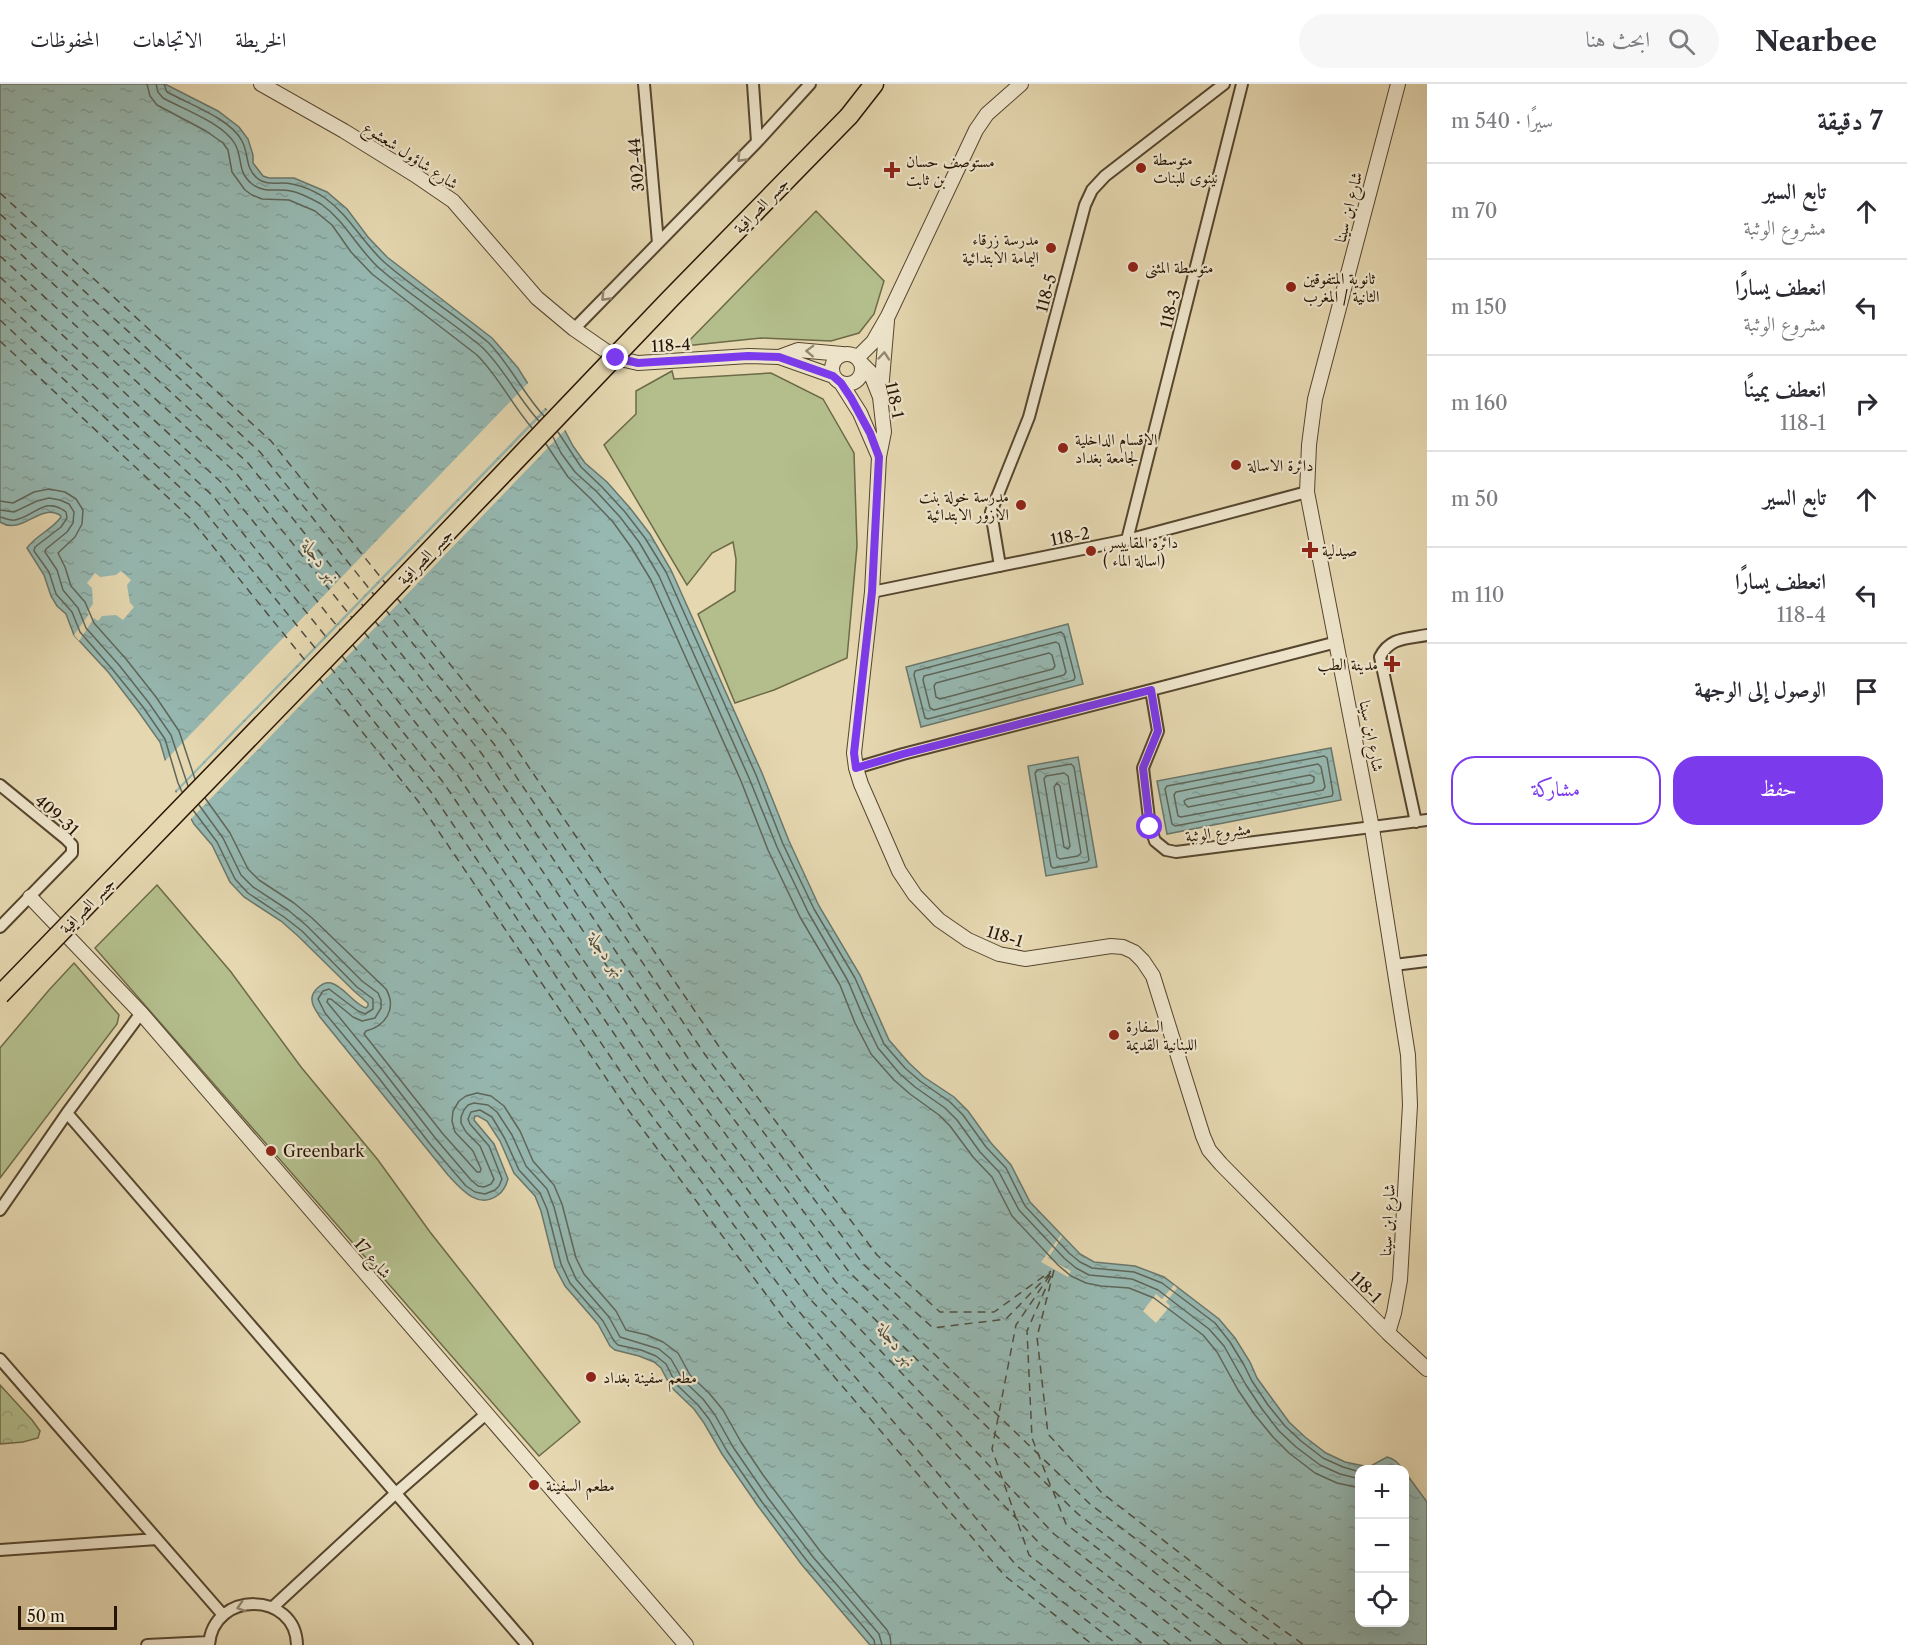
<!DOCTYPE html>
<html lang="ar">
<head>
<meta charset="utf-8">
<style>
  :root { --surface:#fff; --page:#f7f7f7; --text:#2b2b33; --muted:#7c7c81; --line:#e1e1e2; --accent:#7c3aed }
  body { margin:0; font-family:"Libre Caslon Text",Amiri,serif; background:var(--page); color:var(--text); direction:rtl }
  .controls { position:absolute; right:18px; bottom:18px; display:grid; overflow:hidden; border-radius:12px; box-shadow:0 6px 24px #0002 }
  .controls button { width:54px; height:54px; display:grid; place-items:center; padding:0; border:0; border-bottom:2px solid var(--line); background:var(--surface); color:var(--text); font:30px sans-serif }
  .scale { position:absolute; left:18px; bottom:15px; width:99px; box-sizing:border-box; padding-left:6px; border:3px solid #271503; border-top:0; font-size:16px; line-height:21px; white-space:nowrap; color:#271503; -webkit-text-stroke:4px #eee5cc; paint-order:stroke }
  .stop { position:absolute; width:18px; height:18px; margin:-14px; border:4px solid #7c3aed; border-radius:50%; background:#fff }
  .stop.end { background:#7c3aed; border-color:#fff; box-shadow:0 2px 6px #0008 }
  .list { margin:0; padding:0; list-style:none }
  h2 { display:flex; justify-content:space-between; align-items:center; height:78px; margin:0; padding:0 24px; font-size:26px }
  h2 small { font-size:20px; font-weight:400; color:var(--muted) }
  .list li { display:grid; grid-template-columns:39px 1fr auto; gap:18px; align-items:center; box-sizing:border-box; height:96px; padding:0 24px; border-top:2px solid var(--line) }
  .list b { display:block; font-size:22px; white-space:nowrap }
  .list p { margin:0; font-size:20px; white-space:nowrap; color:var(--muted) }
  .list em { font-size:20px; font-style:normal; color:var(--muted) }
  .actions { display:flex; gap:12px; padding:18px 24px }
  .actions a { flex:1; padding:14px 0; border:2px solid var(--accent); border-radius:24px; text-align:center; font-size:21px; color:var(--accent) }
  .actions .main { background:var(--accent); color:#fff }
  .icon { flex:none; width:33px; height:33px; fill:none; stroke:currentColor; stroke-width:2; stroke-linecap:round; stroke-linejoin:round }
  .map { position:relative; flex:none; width:1427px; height:1561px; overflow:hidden; direction:ltr }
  header { display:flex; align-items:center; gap:36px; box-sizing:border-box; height:84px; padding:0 30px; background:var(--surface); border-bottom:2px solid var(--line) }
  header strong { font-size:28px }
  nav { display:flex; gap:33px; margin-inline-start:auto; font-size:21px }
  .search { width:420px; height:54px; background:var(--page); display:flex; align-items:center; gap:15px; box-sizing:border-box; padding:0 21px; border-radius:33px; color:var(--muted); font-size:22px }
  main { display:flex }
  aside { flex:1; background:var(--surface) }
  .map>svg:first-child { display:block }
  .grass { fill:#b3be8c; stroke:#6d6a48; stroke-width:1.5 }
  .park { fill:url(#park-crowns); stroke:#6d6a48; stroke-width:1.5 }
  .water { fill:url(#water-ripples); stroke:#6a776b; stroke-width:1.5 }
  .pier { fill:#e5d7b0 }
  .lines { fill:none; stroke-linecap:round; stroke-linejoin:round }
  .shore { stroke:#5e665a; stroke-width:1.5 }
  .ferry { stroke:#4e4e40; stroke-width:1.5; stroke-dasharray:8 6; stroke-linecap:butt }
  .minor-casing { stroke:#56462e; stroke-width:14 }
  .tertiary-casing { stroke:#56462e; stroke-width:16 }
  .primary-casing { stroke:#271503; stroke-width:21 }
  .minor { stroke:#eee5cc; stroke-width:10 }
  .tertiary { stroke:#eee5cc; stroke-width:14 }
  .primary { stroke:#e5d7b0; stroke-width:18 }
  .primary-bridge-casing { stroke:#271503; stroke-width:21; stroke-linecap:butt }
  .primary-bridge { stroke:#e5d7b0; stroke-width:18 }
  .oneway { stroke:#948772 }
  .route { stroke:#7c3aed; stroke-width:8 }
  .poi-dot { fill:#8f2418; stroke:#eee5cc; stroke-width:2 }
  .labels { text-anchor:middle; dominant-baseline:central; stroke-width:4.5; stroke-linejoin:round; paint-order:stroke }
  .street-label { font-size:16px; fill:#271503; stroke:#eee5cc }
  .poi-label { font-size:16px; fill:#271503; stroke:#eee5cc; text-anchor:start }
  .water-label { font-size:18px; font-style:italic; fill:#4e4e40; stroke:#eee5cc }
</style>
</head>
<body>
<header>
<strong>Nearbee</strong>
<div class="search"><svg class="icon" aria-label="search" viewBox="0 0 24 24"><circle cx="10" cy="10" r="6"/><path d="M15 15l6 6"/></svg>ابحث هنا</div>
<nav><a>الخريطة</a><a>الاتجاهات</a><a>المحفوظات</a></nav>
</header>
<main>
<aside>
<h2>7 دقيقة<small>سيرًا · 540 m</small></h2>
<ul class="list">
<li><svg class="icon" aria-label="ahead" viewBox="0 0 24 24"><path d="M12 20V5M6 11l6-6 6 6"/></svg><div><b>تابع السير</b><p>مشروع الوثبة</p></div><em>70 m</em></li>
<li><svg class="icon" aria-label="left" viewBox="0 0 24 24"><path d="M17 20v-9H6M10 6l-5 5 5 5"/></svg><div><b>انعطف يسارًا</b><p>مشروع الوثبة</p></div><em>150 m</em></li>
<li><svg class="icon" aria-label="right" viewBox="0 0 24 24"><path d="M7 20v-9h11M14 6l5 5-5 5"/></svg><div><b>انعطف يمينًا</b><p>118-1</p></div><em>160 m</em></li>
<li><svg class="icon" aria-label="ahead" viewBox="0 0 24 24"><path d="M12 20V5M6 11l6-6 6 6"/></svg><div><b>تابع السير</b></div><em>50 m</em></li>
<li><svg class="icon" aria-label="left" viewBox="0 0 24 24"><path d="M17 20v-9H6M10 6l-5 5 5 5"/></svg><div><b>انعطف يسارًا</b><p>118-4</p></div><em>110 m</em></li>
<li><svg class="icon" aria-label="arrive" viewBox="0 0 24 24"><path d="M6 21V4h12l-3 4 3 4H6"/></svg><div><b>الوصول إلى الوجهة</b></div></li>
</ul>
<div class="actions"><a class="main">حفظ</a><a>مشاركة</a></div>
</aside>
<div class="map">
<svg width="1427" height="1561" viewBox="0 0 1427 1561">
  <defs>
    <pattern id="park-crowns" width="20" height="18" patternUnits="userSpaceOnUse" patternTransform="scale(1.5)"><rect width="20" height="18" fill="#b3be8c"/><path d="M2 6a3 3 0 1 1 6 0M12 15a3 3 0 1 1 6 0" fill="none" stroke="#9aa277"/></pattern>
    <pattern id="water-ripples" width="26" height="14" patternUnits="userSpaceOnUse" patternTransform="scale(1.5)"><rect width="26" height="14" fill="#96b8b1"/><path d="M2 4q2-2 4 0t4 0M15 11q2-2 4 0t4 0" fill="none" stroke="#819d97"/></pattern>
  </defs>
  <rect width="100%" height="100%" fill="#e5d7b0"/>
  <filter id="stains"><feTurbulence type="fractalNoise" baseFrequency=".00333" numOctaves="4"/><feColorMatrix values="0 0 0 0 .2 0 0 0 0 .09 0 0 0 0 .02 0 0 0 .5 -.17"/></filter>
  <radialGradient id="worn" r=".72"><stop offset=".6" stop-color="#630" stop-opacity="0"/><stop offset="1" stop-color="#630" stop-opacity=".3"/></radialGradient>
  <!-- grass -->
  <path class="grass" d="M816 127 884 197 874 230 859 249 831 257 761 254 684 262Z
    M672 287 674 295 771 289 823 315 854 369 857 462 847 574 774 606 735 619 698 530 735 507 736 475 733 458 712 469 687 501 604 361 636 330V307Z
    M157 801 231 888 301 983 378 1076 430 1148 580 1338 539 1372 95 864Z
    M74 879 119 931 117 940 0 1094V964L49 906Z"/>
  <!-- park -->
  <path class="park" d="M0 1301 32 1336 40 1347 38 1354 23 1358 0 1360Z"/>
  <!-- water -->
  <path class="water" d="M0 0H165L218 27 239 43 248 55 253 71V79L263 92 269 94H294L327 108 347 125 368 153 387 173 492 254 518 284 540 319 564 345 573 362 585 379 607 398 630 424 650 450 671 486 762 689 789 757 819 822 860 891 889 956 909 979 924 993 954 1013 968 1027 991 1059 1011 1081 1030 1118 1080 1170 1094 1178 1135 1182 1164 1193 1219 1235 1235 1254 1250 1278 1257 1294 1289 1338 1305 1353 1326 1369 1345 1378 1369 1383 1387 1373C1395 1375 1398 1379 1403 1385L1360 1386V1538H1404L1405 1388 1427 1418V1561H870L802 1481 758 1422 722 1370 704 1339 694 1325 671 1303 661 1284 654 1278 639 1272 615 1266 610 1262 598 1240 565 1202 555 1183 541 1127 535 1112 514 1089 500 1057 487 1037 478 1032H475L474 1036 494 1060 508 1095C506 1102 504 1107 498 1111 478 1126 461 1105 448 1091L320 933C317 928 312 922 312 916 311 908 322 897 331 899 345 903 352 919 366 924L368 922V919L354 907 298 852 281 837 244 813 230 798 212 761 194 740 173 702 160 658 138 627 109 589 74 551 66 530 57 522 51 512 44 491 27 464C36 451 52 446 61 433L60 431C39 419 22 452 0 438Z
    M1068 540 1083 600 921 643 906 583Z
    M1331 664 1341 716 1167 750 1157 697Z
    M1078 673 1097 783 1046 792 1028 682Z"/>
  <!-- pier -->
  <path class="pier" d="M530 297 547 322 173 709 163 679Z
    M549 324 567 344 189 737 174 711Z
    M121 487 131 496 127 501 130 519 134 523 123 536 116 531 102 532 98 537 94 534 79 557 74 551 89 530 87 528 93 520 92 504 87 499 95 489 100 493 116 491Z
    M1061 1151 1062 1153 1048 1174 1071 1187 1068 1193 1041 1178Z
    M1174 1201 1177 1204 1166 1218 1170 1222 1156 1239 1143 1227 1156 1210 1162 1215Z"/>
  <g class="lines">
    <!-- shore -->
    <path class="shore" d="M147 0 150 12 157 21 206 47 223 59 228 66 232 88 245 106 252 111 262 115 289 116 315 127 332 141 351 168 372 190 477 271C499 293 512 321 532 344
      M156 0 158 8 163 14C183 25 223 39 235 60 243 74 237 88 252 100 265 110 277 104 291 107 301 109 312 115 321 120 345 137 357 164 379 184 412 213 450 236 483 264 505 286 518 314 539 337
      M164 0 167 8C189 20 231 35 242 57 249 70 245 84 257 94 267 103 280 97 292 100 303 102 316 108 325 114 350 132 362 158 384 178 417 207 455 230 489 259 510 281 523 309 544 332
      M558 348 581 383 602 403 625 428 645 454 666 488 756 691 783 760 814 825 855 894 884 960 905 984 920 997 950 1018 963 1031 986 1063 1006 1084 1025 1122 1069 1169 1080 1178 1092 1184 1134 1188 1162 1199 1215 1239 1230 1258 1244 1281 1252 1297 1268 1321 1285 1342 1301 1357 1323 1374 1343 1383 1360 1388
      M553 353 561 369 575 388 597 408 620 433 639 458 659 492 749 694 777 763 808 828 848 897 864 935 878 964 900 990 915 1003 945 1024 957 1036 980 1068 999 1088 1019 1126 1064 1174 1076 1184 1089 1191 1132 1195 1158 1206 1209 1245 1224 1262 1246 1301 1262 1325 1279 1347 1296 1363 1320 1381 1340 1390 1360 1395
      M546 360 568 393 591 415 613 438 631 463 651 496 741 697 768 766 800 833 840 901 855 939 871 970 894 996 910 1010 939 1031 950 1042 973 1073 992 1093 1012 1132 1058 1181 1071 1192 1086 1199 1101 1202 1129 1204 1154 1214 1203 1251 1217 1268 1238 1306 1255 1331 1273 1353 1289 1369 1315 1389 1337 1399 1360 1404
      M0 417 13 419 34 408 49 405 65 408 76 415 83 426 82 440 75 453 58 469 65 483 71 502 85 518 94 539 126 575 156 613 179 647 195 695
      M0 426 14 428 37 417 49 414 60 416 69 420 74 428 73 439 67 448 46 465 45 468 57 486 63 506 78 524 86 544 119 581 149 619 171 651 188 702
      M0 433C5 434 10 437 15 436 34 433 45 411 66 428L67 434 61 443 35 463 34 467 49 488 56 510 72 528 80 548 113 586 143 623 165 655 178 699 182 708
      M1061 548 1064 551 1075 593 1074 596 928 635 925 634 914 591 915 587Z
      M1056 558 1059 560 1066 588 1064 591 934 626 930 624 923 596 924 592Z
      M1049 569 1052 571 1055 582 1053 585 940 615 936 613 934 602 936 599Z
      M1324 672 1327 674 1333 709 1332 712 1175 742 1172 740 1165 705 1167 702Z
      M1071 680 1074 683 1089 776 1087 778 1053 784 1051 782 1035 689 1037 686Z
      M1318 680 1321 683 1325 703 1323 706 1181 733 1178 732 1174 711 1176 708Z
      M1064 689 1068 692 1081 769 1078 772 1060 775 1057 773 1044 695 1046 692Z
      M1310 691 1314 693V697L1312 699 1188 723 1185 720 1184 717 1187 715Z
      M1057 699 1060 702 1070 762 1068 765 1064 763 1054 703Z
      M205 714 230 749 248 785 259 796 294 819 312 834 386 905C397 924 386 942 366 947L364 950 443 1050 477 1088H480L481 1085 473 1067 455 1048 452 1037 453 1027 459 1017 466 1012 477 1009 491 1012 504 1022 520 1047 533 1077 554 1101 562 1120 576 1174 584 1190 616 1227 626 1246 647 1251 663 1258 678 1269 690 1291 709 1309 723 1326 741 1358 763 1391 820 1467 887 1546 890 1552 891 1561
      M199 721 223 754 241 791 253 803 288 826 307 842 362 897 378 909 381 916V924L375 934 362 937 353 933 331 915H328L327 918 384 988 436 1055 471 1096 478 1102 484 1103 491 1100 494 1095 480 1062 466 1048 461 1039V1033L464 1026 468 1021 474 1019 488 1021 497 1028 512 1051 526 1082 547 1105 554 1123 568 1177 576 1195 609 1233 620 1253 659 1265 671 1275 683 1296 703 1315 715 1331 733 1363 768 1414 813 1473 879 1550 882 1561
      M193 726 217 758 235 795 248 809 284 833 302 847 357 903 373 915V925L365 930 358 927 329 905 323 907 318 915 325 929 378 993 430 1060 466 1102 475 1108 485 1110 495 1106 499 1102 502 1095 489 1062 470 1040 468 1035 471 1028 480 1026 492 1033 505 1055 519 1086 540 1109 547 1125 561 1180 570 1199 603 1237 614 1257 618 1261 641 1266 656 1272 666 1280 676 1300 698 1321 709 1335 727 1367 762 1418 807 1477 866 1546 874 1556 875 1561"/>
    <!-- ferry -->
    <path class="ferry" d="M0 109 271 357 386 500
      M0 130 260 368 375 512
      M0 151 248 379 364 523
      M0 172 237 390 353 535
      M0 193 224 401 341 547
      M0 214 213 412 331 559
      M0 236 201 423 320 570
      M0 257 190 434 308 580
      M396 513 507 651 720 964 877 1171 940 1228H994L1051 1187
      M385 525 494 660 706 972 863 1180 933 1244 1006 1235 1054 1185
      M374 536 482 670 692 980 850 1189 1090 1420 1230 1527 1277 1561
      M364 548 469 679 679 988 836 1198 1078 1430 1250 1561
      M352 560 456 689 665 996 823 1206 1054 1450 1196 1561
      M342 572 443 698 651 1004 810 1215 1041 1461 1170 1561
      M330 583 431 708 637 1012 796 1224 1017 1482 1118 1561
      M318 593 418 717 623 1019 783 1233 1005 1492 1093 1561
      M1054 1186 1037 1253 1048 1350 1102 1409 1237 1513 1304 1561
      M1050 1191 1016 1241 992 1365 1029 1471 1144 1561
      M1051 1192 1027 1247 1032 1354 1051 1403
      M1053 1407 1066 1440 1223 1561"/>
    <!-- minor casing -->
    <g class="minor-casing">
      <path id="minor" d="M644 0 658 159
        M753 0 757 58
        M574 245 757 58 810 0
        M1127 456 1242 0
        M1000 482 991 428 1029 333 1085 121 1092 106 1105 92 1224 0
        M872 508 1127 456 1307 408
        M1151 606 1158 647 1143 684 1150 743 1155 757 1166 766 1176 768 1427 736
        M856 684 903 670 1337 558
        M0 701 66 755 72 761V769L0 843
        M1416 738 1380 573C1390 553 1407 555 1427 551
        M1394 881 1427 877
        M67 1029 527 1561
        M0 1126 67 1029 141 929
        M0 1275 223 1531
        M0 1466 157 1455
        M273 1523 396 1409 486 1330
        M147 1561 209 1558
        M209 1561C213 1506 296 1507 297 1561"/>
    </g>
    <!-- tertiary casing -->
    <g class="tertiary-casing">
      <path id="tertiary" d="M261 0 344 47 415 91 453 117 537 214 574 245 616 274 638 279 749 272 779 273 833 292
        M832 285a15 15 0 1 1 30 0a15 15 0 1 1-30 0Z
        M779 273 798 266 842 270
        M857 274 873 258 888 232 976 46 987 30 1021 0
        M860 278 870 288 880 313 884 348 879 373 872 508 854 669 856 684 861 700 899 787 915 811 939 836 968 856 999 870 1025 875 1111 862 1123 863 1134 868 1143 877 1153 892 1203 1052 1209 1066 1221 1080 1388 1249 1427 1285
        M841 299 860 329 879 373
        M881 307 887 237
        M30 813 141 929 686 1561
        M1388 1249 1394 1229 1400 1196 1410 1021 1408 971 1372 744 1307 408 1309 361 1315 315 1398 0"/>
    </g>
    <!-- primary casing -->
    <g class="primary-casing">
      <path id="primary" d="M849 32 874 0"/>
    </g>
    <!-- minor -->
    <use href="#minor" class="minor"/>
    <!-- tertiary -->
    <use href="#tertiary" class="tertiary"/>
    <!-- primary -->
    <use href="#primary" class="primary"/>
    <!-- primary-bridge casing -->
    <g class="primary-bridge-casing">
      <path id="primary-bridge" d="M0 911 369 530 670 215 849 32"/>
    </g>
    <!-- primary-bridge -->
    <use href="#primary-bridge" class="primary-bridge"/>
  </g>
  <!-- one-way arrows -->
  <defs><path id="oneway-chevron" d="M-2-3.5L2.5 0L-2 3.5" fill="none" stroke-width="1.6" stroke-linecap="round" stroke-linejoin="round" transform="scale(1.5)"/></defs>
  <g class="oneway">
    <use href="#oneway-chevron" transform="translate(741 74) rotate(134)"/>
    <use href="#oneway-chevron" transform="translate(605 213) rotate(134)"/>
    <use href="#oneway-chevron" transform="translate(810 267) rotate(-178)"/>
    <use href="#oneway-chevron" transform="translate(884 272) rotate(-85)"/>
    <use href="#oneway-chevron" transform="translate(241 1523) rotate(163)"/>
  </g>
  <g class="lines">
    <!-- route -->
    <path class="route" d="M616 274 638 279 748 272 779 273 833 292 841 299 851 314 870 349 879 373 872 508 854 669 856 684 903 670 1151 606 1158 647 1143 684 1150 743"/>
  </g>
  <!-- markers -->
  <g class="poi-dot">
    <circle cx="1141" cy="84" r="6"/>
    <path d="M889 77h6v6h6v6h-6v6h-6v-6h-6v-6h6z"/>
    <circle cx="1051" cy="164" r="6"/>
    <circle cx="1133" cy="183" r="6"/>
    <circle cx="1291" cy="203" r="6"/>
    <circle cx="1063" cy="364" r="6"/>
    <circle cx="1236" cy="381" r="6"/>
    <circle cx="1021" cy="421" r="6"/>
    <path d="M1307 457h6v6h6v6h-6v6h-6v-6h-6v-6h6z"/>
    <circle cx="1091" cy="467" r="6"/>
    <path d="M1389 571h6v6h6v6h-6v6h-6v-6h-6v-6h6z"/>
    <circle cx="1114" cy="951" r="6"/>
    <circle cx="271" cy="1067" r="6"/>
    <circle cx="591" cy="1293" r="6"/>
    <circle cx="534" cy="1401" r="6"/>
  </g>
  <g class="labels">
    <!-- street labels -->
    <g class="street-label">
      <text transform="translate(411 71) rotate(33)">شارع شاؤول شعشوع</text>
      <text transform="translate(636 81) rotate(-95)">302-44</text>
      <text transform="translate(761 121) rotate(-46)">جسر الصرافية</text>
      <text transform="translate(1348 123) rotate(-76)">شارع ابن سينا</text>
      <text transform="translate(1046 209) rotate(-75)">118-5</text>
      <text transform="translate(1170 225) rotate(-76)">118-3</text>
      <text transform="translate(671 261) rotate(-3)">118-4</text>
      <text transform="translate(895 316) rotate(78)">118-1</text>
      <text transform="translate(1070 452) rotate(-11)">118-2</text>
      <text transform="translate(425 472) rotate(-46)">جسر الصرافية</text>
      <text transform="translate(1372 652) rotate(79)">شارع ابن سينا</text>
      <text transform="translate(57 731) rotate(42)">409-31</text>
      <text transform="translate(1218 748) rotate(-7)">مشروع الوثبة</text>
      <text transform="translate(87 821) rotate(-46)">جسر الصرافية</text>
      <text transform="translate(1005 852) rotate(17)">118-1</text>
      <text transform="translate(1387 1136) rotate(-87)">شارع ابن سينا</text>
      <text transform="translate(373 1174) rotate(49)">شارع 17</text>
      <text transform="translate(1366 1203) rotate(45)">118-1</text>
    </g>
    <!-- poi labels -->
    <g class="poi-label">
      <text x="1153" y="75">متوسطة<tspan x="1153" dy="18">نينوى للبنات</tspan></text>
      <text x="906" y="77">مستوصف حسان<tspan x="906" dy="18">بن ثابت</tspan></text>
      <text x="1039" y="155" text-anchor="end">مدرسة زرقاء<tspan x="1039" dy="18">اليمامة الابتدائية</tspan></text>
      <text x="1145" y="183">متوسطة المثنى</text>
      <text x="1303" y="194">ثانوية المتفوقين<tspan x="1303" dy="18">الثانية / المغرب</tspan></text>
      <text x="1075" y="355">الاقسام الداخلية<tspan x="1075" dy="18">لجامعة بغداد</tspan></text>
      <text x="1248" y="381">دائرة الاسالة</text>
      <text x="1009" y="412" text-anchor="end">مدرسة خولة بنت<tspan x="1009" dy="18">الازور الابتدائية</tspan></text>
      <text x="1103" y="458">دائرة المقاييس<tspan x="1103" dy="18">( اسالة الماء)</tspan></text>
      <text x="1322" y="466">صيدلية</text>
      <text x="1378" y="580" text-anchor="end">مدينة الطب</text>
      <text x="1126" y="942">السفارة<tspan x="1126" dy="18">اللبنانية القديمة</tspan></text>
      <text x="283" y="1067">Greenbark</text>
      <text x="603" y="1293">مطعم سفينة بغداد</text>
      <text x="546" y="1401">مطعم السفينة</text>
    </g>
    <!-- water labels -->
    <g class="water-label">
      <text transform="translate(321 478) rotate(53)">نهر دجلة</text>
      <text transform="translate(607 871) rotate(54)">نهر دجلة</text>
      <text transform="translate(897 1261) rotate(51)">نهر دجلة</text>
    </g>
  </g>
  <rect width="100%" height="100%" filter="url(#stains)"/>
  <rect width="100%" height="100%" fill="url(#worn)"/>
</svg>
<div class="controls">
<button>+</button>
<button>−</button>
<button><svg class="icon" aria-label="locate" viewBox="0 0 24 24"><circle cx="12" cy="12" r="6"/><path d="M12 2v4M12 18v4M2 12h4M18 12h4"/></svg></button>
</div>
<div class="scale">50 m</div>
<div class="stop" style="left:1150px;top:743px"></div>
<div class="stop end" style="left:616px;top:274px"></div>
</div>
</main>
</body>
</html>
